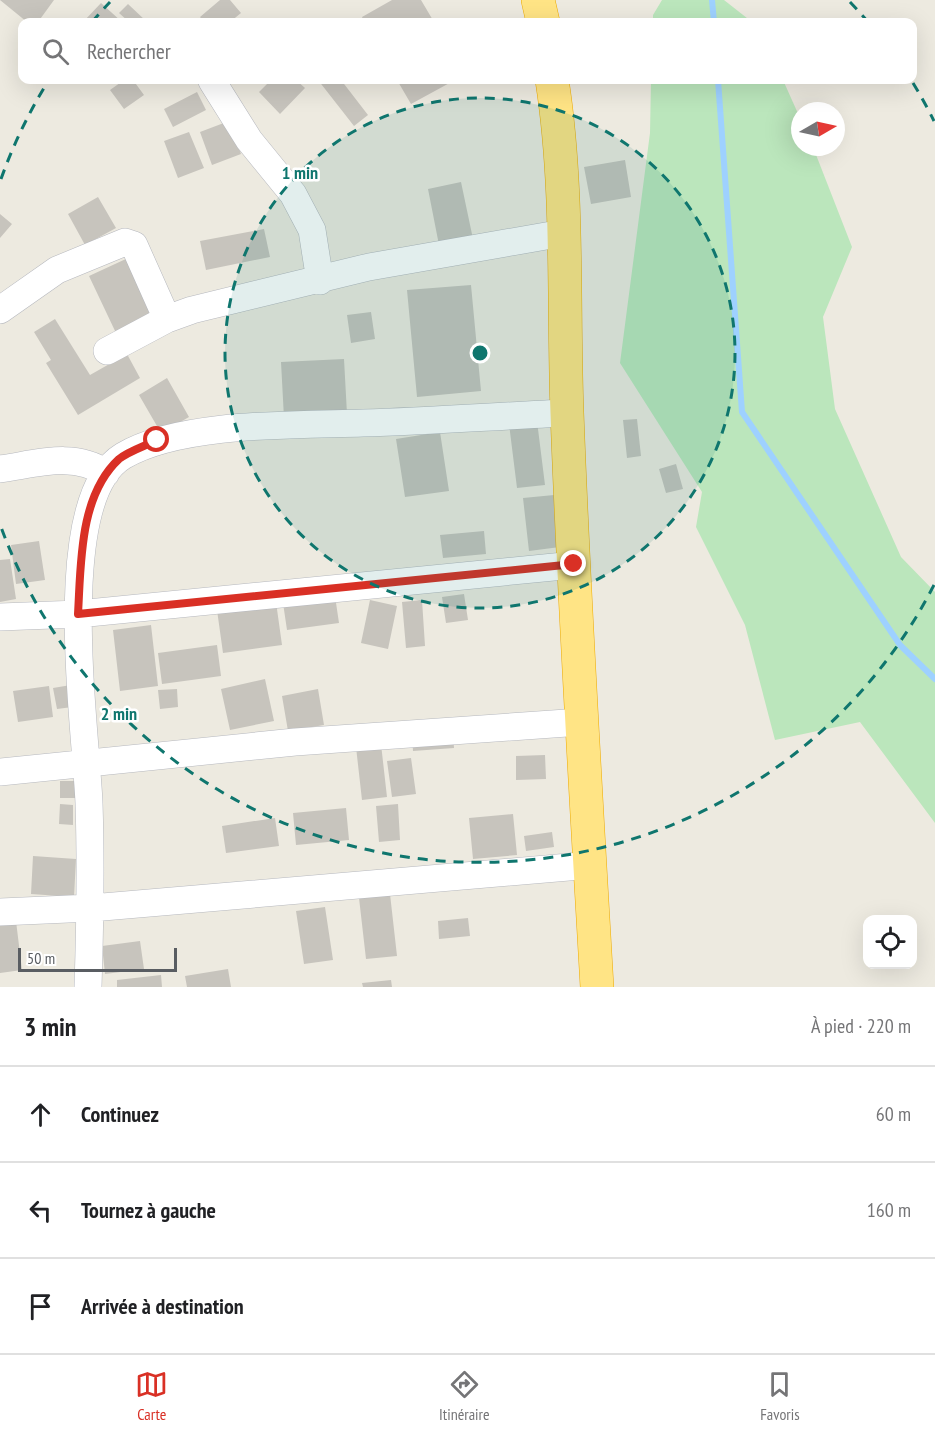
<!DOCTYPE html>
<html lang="fr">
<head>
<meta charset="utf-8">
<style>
  :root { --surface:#fff; --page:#f2f2f2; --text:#202124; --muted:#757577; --line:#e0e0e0; --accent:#d93025 }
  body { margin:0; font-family:"PT Sans Narrow",sans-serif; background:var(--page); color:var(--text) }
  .controls { position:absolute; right:18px; bottom:18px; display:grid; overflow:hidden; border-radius:12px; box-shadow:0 6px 24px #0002 }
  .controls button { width:54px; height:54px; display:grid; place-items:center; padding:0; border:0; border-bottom:2px solid var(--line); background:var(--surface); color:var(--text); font:30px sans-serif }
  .compass { position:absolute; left:791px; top:102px; width:54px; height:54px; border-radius:50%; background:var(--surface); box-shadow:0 6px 24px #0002; rotate:81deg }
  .scale { position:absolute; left:18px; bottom:15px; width:159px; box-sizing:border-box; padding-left:6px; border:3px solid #595d62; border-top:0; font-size:16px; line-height:21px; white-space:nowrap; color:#595d62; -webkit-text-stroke:4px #fff; paint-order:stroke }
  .stop { position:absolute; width:18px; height:18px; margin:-14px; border:4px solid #d93025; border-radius:50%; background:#fff }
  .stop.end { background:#d93025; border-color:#fff; box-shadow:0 2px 6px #0008 }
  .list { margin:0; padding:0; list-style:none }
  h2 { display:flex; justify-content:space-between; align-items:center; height:78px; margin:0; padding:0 24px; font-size:26px }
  h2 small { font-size:20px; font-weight:400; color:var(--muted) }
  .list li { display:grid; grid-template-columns:39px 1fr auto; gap:18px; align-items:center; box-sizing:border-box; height:96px; padding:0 24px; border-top:2px solid var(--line) }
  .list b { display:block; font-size:22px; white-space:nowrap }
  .list em { font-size:20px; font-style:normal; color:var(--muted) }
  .icon { flex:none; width:33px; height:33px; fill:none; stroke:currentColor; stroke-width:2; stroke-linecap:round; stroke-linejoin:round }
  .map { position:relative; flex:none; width:935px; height:987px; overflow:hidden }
  .search { position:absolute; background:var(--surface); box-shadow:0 6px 24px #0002; left:18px; right:18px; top:18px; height:66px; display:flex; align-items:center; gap:15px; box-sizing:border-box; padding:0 21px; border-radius:12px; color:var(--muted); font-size:22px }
  .sheet { height:366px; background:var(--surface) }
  nav { display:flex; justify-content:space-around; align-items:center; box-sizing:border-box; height:84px; border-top:2px solid var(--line); background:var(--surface); font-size:16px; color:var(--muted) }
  nav a { display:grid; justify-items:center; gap:3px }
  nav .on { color:var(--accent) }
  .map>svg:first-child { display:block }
  .green { fill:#bbe6bc }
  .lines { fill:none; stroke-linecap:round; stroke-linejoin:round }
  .stream { stroke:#9ed1ff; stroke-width:6 }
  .building { fill:#c7c4bd }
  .minor-casing { stroke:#b6b8be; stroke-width:28 }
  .highway-casing { stroke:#edaa00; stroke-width:34 }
  .minor { stroke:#fff; stroke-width:27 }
  .highway { stroke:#ffe485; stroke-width:33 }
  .route { stroke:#d93025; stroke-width:8 }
  .ring { fill:none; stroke:#0f766e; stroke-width:3; stroke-dasharray:10 8 }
  .centre { fill:#0f766e; stroke:#fff; stroke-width:3 }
  .ring-label { font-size:18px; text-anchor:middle; font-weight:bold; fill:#0f766e; stroke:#fff; stroke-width:5; stroke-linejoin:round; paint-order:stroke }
</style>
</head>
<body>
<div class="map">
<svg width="935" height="987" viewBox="0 0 935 987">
  <rect width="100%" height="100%" fill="#edeae0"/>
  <!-- green -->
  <path class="green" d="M662 0H724L752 22H653V15Z
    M651 80H783L800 118V147H813L852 247 823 317 835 409 901 557 935 592V823L860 722 775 740 745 625 696 527 702 492 620 363 650 133Z"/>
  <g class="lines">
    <!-- stream -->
    <path class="stream" d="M712 0 714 22
      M718 80 742 412 900 645 935 679"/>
  </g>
  <!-- building -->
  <path class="building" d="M0 0H54L38 22H27Z
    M220 0H230L241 13 230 22H204L200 17Z
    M392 0H421L434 22H364L362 17Z
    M101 3 122 22 84 21Z
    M128 4 146 21 144 22H129L119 13Z
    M124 80H133L144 95 124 109 110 90Z
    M271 80H296L305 88 280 114 259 92Z
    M318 80H341L368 115 354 126Z
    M397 80H455L411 104Z
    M197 92 206 110 173 127 164 109Z
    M229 121 241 154 212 165 200 132Z
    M189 132 204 168 178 178 164 141Z
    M625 160 631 197 591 204 584 167Z
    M461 182 473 239 439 245 428 189Z
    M98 197 116 228 85 245 68 214Z
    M0 214 12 224 0 238Z
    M264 229 270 257 206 270 200 241Z
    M128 258 155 314 116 333 89 276Z
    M471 285 481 391 417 397 407 290Z
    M371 312 375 339 351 343 347 315Z
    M55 319 90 375 127 354 140 378 78 415 46 363 51 360 34 332Z
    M344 359 347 414 284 418 281 362Z
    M167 378 189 417 161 433 139 395Z
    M637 419 641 456 627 458 623 420Z
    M537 421 545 485 517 488 509 424Z
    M440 432 449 491 405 497 396 439Z
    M676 464 683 489 666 493 659 469Z
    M554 495 560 547 529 551 523 498Z
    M484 531 486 554 443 558 440 535Z
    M39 541 45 580 16 584 11 545Z
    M10 559 16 599 0 602V560Z
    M464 594 468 620 446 623 442 597Z
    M335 596 339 623 287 630 283 603Z
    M370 600 397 606 388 649 361 643Z
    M422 600 425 646 406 648 402 602Z
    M276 602 282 645 223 653 217 610Z
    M151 625 158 686 120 691 113 630Z
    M217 645 221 676 162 684 158 653Z
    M265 679 274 721 230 730 221 689Z
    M77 684 80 706 57 709 53 688Z
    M49 686 53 717 18 722 13 691Z
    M177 689 178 707 160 709 158 690Z
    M318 689 324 725 288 731 282 696Z
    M453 732 454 748 413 751 412 735Z
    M381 744 387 797 362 800 356 747Z
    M545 755 546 779 516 780V756Z
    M411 758 416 794 392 797 387 761Z
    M60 781H75V798H60Z
    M60 804 73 805V825L59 824Z
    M398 804 400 840 379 842 376 806Z
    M346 808 349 840 296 845 293 813Z
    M513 814 517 855 473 859 469 818Z
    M275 818 279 846 226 853 222 826Z
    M552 832 554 847 526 851 524 836Z
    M33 856 76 859 74 897 31 894Z
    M390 894 397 956 366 959 359 898Z
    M325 907 333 960 304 964 296 911Z
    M468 918 470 936 439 939 438 921Z
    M16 921 22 970 0 973V923Z
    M140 941 144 969 105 974 102 946Z
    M228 969 231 987H187L185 976Z
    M161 975 162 987H117V980Z
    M391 980 392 987H363L362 983Z"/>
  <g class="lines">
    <!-- minor casing -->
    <g class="minor-casing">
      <path id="minor" d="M212 81 249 140 293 194 312 230 320 281
        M0 310 57 270 125 242 134 245 167 319
        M107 351 167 319 192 310 369 267 563 233
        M0 469C36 464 74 451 106 473
        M0 617 78 614 574 565
        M0 772 295 742 581 722
        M0 912 91 908 592 865
        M88 987C90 925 91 864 89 803 86 729 52 499 123 456 180 422 296 425 363 423 431 421 499 416 567 413"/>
    </g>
    <!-- highway casing -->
    <g class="highway-casing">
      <path id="highway" d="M538 0 543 22
        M552 80C569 189 563 302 567 412 574 604 586 796 597 987"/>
    </g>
    <!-- minor -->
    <use href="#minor" class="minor"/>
    <!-- highway -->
    <use href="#highway" class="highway"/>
  </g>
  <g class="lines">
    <!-- route -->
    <path class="route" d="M157 440C145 446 129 451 119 459 79 496 81 564 78 614L574 564"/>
  </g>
  <!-- distance rings -->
  <circle cx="480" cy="353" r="255" fill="#0f766e" fill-opacity=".12"/>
  <g class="ring">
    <circle cx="480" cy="353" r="255"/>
    <path d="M934 585A510 510 0 0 1 1 527M1 179A510 510 0 0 1 47 83M92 22A510 510 0 0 1 110 2M850 2A510 510 0 0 1 868 22M913 83A510 510 0 0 1 934 121"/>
  </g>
  <circle cx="480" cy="353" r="9" class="centre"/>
  <g class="ring-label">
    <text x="300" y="179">1 min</text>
    <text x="119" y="720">2 min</text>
  </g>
</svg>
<div class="controls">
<button><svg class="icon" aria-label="locate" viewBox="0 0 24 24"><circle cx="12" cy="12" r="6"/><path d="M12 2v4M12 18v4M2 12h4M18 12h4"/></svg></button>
</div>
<svg class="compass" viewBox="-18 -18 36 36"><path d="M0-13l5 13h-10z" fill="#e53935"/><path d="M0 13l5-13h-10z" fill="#757577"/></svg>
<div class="scale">50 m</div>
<div class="stop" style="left:157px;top:440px"></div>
<div class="stop end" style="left:574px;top:564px"></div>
<div class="search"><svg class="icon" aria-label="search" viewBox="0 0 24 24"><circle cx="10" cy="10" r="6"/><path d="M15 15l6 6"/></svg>Rechercher</div>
</div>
<section class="sheet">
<h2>3 min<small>À pied · 220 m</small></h2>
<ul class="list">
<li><svg class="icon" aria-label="ahead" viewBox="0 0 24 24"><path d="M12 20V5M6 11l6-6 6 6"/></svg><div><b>Continuez</b></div><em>60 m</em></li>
<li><svg class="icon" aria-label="left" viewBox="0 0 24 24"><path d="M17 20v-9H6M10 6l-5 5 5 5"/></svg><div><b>Tournez à gauche</b></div><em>160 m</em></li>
<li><svg class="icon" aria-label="arrive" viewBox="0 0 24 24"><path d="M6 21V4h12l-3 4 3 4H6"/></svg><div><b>Arrivée à destination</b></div></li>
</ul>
</section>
<nav>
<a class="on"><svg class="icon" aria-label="map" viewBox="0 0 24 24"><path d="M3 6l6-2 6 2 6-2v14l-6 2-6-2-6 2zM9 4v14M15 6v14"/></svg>Carte</a>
<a><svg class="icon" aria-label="directions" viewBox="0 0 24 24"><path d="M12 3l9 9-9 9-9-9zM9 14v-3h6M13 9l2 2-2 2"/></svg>Itinéraire</a>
<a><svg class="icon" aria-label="saved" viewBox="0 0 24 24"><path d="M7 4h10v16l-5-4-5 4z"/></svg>Favoris</a>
</nav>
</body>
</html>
